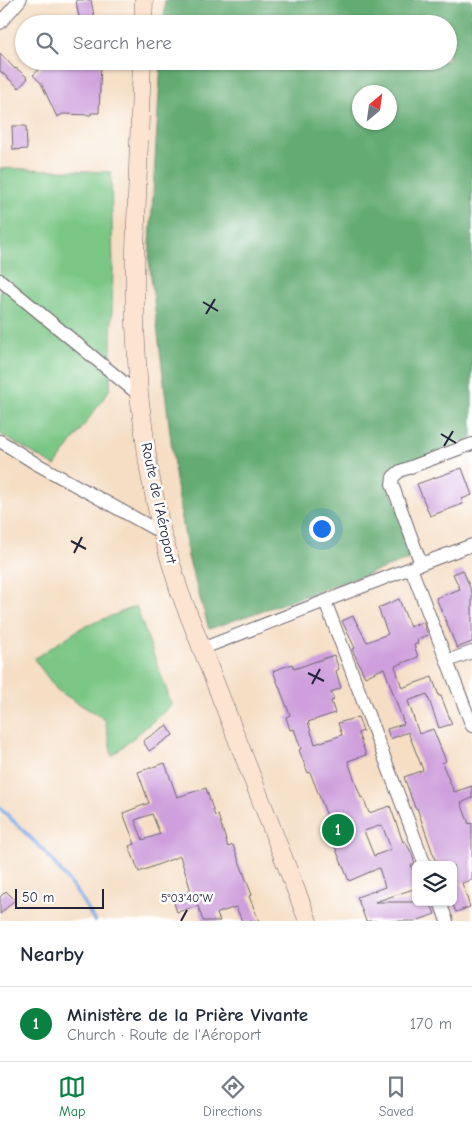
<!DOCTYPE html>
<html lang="en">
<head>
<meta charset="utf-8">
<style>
  :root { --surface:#fff; --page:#f6f6f7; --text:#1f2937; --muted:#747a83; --line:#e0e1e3; --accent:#0b8043 }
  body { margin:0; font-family:"Comic Neue",sans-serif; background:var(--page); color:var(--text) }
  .controls { position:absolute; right:15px; bottom:15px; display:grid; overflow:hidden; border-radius:8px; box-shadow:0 1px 4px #0004 }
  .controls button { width:45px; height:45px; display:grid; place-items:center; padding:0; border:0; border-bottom:1px solid var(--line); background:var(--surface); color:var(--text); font:25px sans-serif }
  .compass { position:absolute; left:352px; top:85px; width:45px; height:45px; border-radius:50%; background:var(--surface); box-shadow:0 1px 4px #0004; rotate:29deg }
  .scale { position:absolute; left:15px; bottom:12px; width:89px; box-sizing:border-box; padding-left:5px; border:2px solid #22223b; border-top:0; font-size:14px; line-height:18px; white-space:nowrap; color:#22223b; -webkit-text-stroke:4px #fff; paint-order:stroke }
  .you { position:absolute; left:321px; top:528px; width:18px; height:18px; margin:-12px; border:4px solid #fff; border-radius:50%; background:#1a73e8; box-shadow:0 0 0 8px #1a73e833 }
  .badge { display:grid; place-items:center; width:32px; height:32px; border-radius:50%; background:var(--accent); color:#fff; font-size:16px; font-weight:700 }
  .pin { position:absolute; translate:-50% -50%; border:2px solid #fff; box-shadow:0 1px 5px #0006 }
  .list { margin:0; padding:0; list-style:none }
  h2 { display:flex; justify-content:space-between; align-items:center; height:65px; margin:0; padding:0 20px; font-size:21px }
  h2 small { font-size:16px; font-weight:400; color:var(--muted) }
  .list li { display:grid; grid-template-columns:32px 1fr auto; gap:15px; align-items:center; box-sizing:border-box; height:75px; padding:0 20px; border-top:1px solid var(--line) }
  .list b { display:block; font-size:19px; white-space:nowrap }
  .list p { margin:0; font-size:16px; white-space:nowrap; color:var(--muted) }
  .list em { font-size:16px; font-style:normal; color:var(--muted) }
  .icon { flex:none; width:28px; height:28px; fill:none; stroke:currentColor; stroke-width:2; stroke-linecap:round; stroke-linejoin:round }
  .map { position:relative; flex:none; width:472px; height:921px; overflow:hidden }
  .search { position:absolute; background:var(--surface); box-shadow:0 1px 4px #0004; left:15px; right:15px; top:15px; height:55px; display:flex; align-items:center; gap:12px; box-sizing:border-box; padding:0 18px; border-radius:28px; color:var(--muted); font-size:19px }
  .sheet { height:140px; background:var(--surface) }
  nav { display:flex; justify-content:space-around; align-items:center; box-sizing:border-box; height:70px; border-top:1px solid var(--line); background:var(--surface); font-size:14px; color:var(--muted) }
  nav a { display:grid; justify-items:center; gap:2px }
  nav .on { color:var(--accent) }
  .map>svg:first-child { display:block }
  .green { fill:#7ac685; stroke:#4e7460 }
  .forest { fill:#63ab72; stroke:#426656; fill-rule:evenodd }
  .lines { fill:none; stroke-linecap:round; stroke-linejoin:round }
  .stream { stroke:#7baae5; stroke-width:4 }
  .building { fill:#ce9fdc; fill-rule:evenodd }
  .street-casing { stroke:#6c646b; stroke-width:14 }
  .secondary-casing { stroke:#6c646b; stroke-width:19 }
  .street { stroke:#fff; stroke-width:12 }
  .secondary { stroke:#fde4d1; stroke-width:18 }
  .ticks { fill:none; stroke:#22223b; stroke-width:2 }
  .labels { text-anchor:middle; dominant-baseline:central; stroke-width:5; stroke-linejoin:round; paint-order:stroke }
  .street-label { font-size:15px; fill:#22223b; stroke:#fff }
  .ticks-label { font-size:12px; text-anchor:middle; fill:#22223b; stroke:#fff; stroke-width:5; stroke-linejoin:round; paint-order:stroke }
</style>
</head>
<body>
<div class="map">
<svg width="472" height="921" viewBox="0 0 472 921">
  <rect width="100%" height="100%" fill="#fff"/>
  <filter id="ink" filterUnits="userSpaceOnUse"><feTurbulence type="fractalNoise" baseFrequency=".02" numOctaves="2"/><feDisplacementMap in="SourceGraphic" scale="10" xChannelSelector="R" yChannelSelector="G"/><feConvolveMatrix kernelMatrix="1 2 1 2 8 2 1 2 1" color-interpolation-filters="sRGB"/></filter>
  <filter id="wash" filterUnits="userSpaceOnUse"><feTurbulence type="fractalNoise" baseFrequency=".0096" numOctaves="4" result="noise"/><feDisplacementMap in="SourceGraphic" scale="20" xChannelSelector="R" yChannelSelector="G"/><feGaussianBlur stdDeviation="1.12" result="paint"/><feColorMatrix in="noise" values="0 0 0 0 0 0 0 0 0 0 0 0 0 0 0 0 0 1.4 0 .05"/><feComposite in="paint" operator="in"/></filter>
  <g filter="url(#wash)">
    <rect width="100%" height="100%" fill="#f5dec4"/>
    <!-- green -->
    <path class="green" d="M0 168 111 172 113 270 110 389 55 466 0 434Z
      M136 606 172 705 112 756 105 720 57 690 34 659 81 628Z"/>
    <!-- forest -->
    <path class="forest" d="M165 0H472V438L385 472 414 558 209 629 188 557 175 474 149 260 161 61H448V24H164ZM360 92H390V122H360Z"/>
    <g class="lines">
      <!-- stream -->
      <path class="stream" d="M0 808 46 853 63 874 79 895 95 921"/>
    </g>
    <g id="blocks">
      <!-- building -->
      <path class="building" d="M76 0H91L95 21H93V24H80Z
        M0 53 15 69 16 68 28 78 19 88 0 71Z
        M38 61H101L99 113H91V115L63 114 57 117 41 83 33 75 43 66Z
        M12 126H26L27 149 13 150Z
        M462 468 472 495 462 499 463 504 430 516 417 484Z
        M463 570 472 593V642L457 648 436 598 460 589 453 574Z
        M399 599 410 627 423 622 428 635 417 640 418 643 414 645 418 657 395 666 402 688 432 677 439 696H441L452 724 439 728 427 694 408 701 419 734 433 729 446 761 442 763 454 792 472 786V798L461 803 469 824 472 823V880L462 883 470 907 456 912 453 905V865H437L417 808H415L404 777 423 770 408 732 390 739 387 729 404 724 384 668 365 677 352 649 355 648 342 621 353 616 367 642 388 634 378 608Z
        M334 655 339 669 336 671 341 688 331 692 334 700 331 701 335 713 308 722 315 744 342 735 338 723 358 717 363 731 358 733 366 755 348 761 361 798 363 797 369 813 390 806 403 842 405 841 412 854 415 865H411L416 878V888L375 902H430L435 914 416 921H366L357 897 385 887 379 868 349 881 337 852 324 817 327 816 310 772 308 773 299 750 301 749 294 729 290 730 286 717 290 715 273 671 292 664 294 669ZM382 825 391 849 374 856 364 831Z
        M167 725 173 735 149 751 143 741Z
        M165 763 177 797 206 788 215 816 218 815 228 847 233 845 252 895 249 896 259 921H242L236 907 218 913 217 914 220 921H203L198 906 177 912 172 897 191 891 180 856 139 872 129 846 135 844 123 813 149 803 138 772ZM152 814 160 834 143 840 135 820Z
        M6 891 15 900 0 914V897Z"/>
    </g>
  </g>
  <g filter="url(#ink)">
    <use href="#blocks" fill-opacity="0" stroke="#6c646b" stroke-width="1"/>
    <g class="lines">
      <!-- street casing -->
      <g class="street-casing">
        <path id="street" d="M0 23 20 0
          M0 280 139 395
          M0 441 35 463 162 533
          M421 564 392 484 393 477 400 471 472 444
          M411 568 472 726
          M325 601 425 865
          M201 649 421 564 472 545
          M447 661 472 652
          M440 902 447 921"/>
      </g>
      <!-- secondary casing -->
      <g class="secondary-casing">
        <path id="secondary" d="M143 24 144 0
          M142 61 135 250V326L139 395 149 470 162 533 179 590 308 921"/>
      </g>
      <!-- street -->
      <use href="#street" class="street"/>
      <!-- secondary -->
      <use href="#secondary" class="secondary"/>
    </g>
  </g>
  <!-- ticks -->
  <path class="ticks" d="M203 302 218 311M206 314 215 299M441 434 456 443M444 446 453 431M71 541 86 549M74 553 82 537M308 673 324 681M312 684 320 669M181 921 187 910"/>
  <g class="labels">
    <!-- street labels -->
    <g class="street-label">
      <text transform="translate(159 503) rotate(78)">Route de l'Aéroport</text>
    </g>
  </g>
  <g class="ticks-label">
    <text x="187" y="902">5°03'40"W</text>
  </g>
</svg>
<div class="controls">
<button><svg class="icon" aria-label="layers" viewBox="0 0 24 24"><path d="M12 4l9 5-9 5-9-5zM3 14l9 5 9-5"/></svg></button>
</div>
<svg class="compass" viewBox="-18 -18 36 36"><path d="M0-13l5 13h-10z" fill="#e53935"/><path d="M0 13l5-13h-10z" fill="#747a83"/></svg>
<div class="scale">50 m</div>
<div class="you"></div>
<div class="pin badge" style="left:338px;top:830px">1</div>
<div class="search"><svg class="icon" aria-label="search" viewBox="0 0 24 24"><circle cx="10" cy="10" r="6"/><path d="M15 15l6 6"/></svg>Search here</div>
</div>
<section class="sheet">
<h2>Nearby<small></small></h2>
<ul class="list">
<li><span class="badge">1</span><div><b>Ministère de la Prière Vivante</b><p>Church · Route de l'Aéroport</p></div><em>170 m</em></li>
</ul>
</section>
<nav>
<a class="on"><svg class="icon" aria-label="map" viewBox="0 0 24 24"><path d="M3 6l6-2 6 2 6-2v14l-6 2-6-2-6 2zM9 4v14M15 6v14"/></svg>Map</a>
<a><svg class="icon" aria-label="directions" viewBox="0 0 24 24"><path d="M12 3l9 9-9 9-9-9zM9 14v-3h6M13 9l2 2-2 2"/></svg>Directions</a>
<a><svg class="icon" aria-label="saved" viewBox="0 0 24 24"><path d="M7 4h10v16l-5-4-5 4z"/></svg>Saved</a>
</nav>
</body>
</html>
